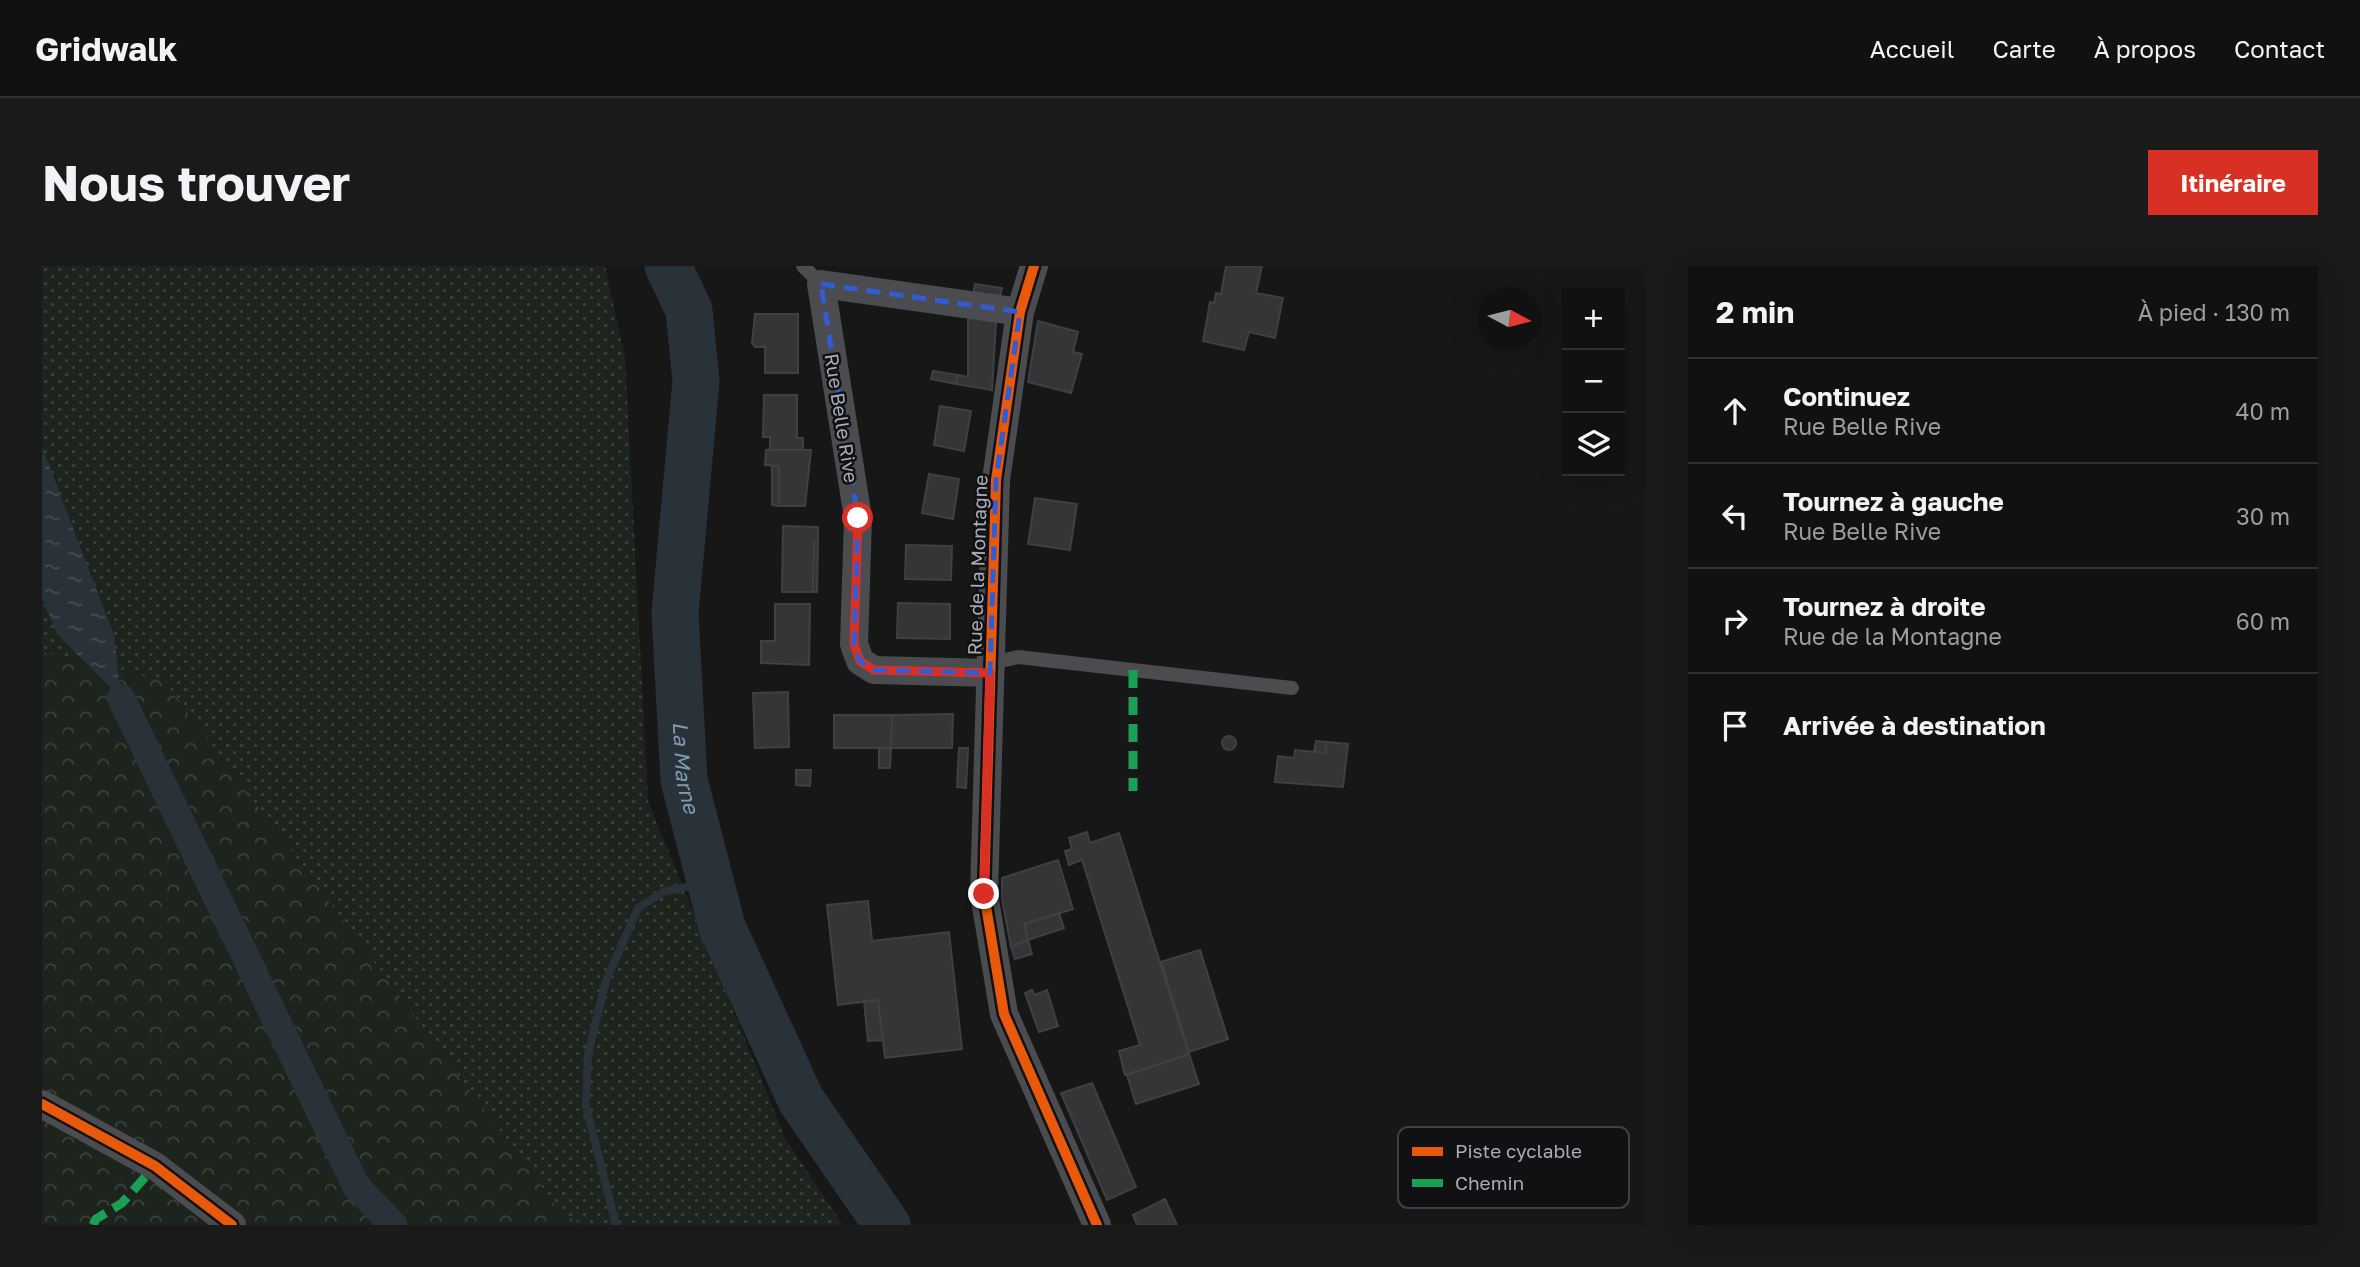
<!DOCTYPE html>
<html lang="fr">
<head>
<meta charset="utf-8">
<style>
  :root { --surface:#111; --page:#1a1a1a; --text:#f1f3f6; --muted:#9c9d9f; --line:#303131; --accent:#d93025 }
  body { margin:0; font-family:"Golos Text",sans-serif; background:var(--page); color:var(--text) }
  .controls { position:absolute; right:21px; top:21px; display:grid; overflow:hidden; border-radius:0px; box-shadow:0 7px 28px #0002 }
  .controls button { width:63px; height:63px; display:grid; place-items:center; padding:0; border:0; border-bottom:2px solid var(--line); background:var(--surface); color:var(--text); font:35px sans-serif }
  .compass { position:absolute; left:1436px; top:21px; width:63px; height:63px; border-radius:50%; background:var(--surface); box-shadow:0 7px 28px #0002; rotate:97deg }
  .stop { position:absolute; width:21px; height:21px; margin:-16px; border:5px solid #d93025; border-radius:50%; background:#fff }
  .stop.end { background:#d93025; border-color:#fff; box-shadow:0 2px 7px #0008 }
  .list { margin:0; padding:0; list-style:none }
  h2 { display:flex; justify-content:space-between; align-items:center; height:91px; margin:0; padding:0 28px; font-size:30px }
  h2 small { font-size:23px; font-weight:400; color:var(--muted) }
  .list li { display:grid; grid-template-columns:46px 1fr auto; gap:21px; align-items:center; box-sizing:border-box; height:105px; padding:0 28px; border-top:2px solid var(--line) }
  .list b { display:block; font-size:26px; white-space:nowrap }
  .list p { margin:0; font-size:23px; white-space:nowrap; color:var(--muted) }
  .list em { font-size:23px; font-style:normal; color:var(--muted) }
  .icon { flex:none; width:38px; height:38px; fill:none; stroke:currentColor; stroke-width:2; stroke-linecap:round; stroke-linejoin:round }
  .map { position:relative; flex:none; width:1604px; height:959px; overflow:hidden; border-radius:0px }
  header { display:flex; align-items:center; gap:42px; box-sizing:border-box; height:98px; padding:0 35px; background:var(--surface); border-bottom:2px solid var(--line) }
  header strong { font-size:33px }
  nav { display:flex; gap:38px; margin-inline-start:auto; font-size:24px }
  .intro { display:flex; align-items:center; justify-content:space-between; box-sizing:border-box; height:168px; padding:0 42px }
  h1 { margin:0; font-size:49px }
  .button { padding:18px 32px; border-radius:0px; background:var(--accent); color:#fff; font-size:24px; font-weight:700 }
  main { display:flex; gap:42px; padding:0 42px }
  aside { flex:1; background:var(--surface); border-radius:0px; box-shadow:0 7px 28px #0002 }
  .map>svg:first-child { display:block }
  .grass { fill:url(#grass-dots) }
  .forest { fill:url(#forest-crowns) }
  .water { fill:url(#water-ripples) }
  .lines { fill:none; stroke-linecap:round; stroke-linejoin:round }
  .stream { stroke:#2a3239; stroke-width:8 }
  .canal { stroke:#2a3239; stroke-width:28 }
  .river { stroke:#2a3239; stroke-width:47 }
  .building { fill:#353536; stroke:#3f4043; stroke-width:2 }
  .service { stroke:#4b4c50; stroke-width:14 }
  .minor { stroke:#4b4c50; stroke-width:28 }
  .quiet { stroke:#1a9f57; stroke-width:9; stroke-dasharray:18 9; stroke-linecap:butt }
  .cycleway-casing { stroke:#111113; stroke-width:15 }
  .cycleway { stroke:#e8590c; stroke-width:10 }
  .route { stroke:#d93025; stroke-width:9 }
  .marked { fill:none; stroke:#325cd3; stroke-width:5; stroke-dasharray:14 9; stroke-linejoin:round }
  .labels { text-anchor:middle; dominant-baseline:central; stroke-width:5; stroke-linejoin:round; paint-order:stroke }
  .street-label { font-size:19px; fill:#a8adb8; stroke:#111113 }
  .water-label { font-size:21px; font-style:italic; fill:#7f9bb3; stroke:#111113 }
  .key { fill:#111113; stroke:#3e4045; stroke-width:2 }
  .key-label { font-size:19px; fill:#a8adb8 }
</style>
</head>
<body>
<header>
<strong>Gridwalk</strong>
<nav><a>Accueil</a><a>Carte</a><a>À propos</a><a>Contact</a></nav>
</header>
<div class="intro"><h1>Nous trouver</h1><a class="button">Itinéraire</a></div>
<main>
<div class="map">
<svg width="1604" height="959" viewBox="0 0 1604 959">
  <defs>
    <pattern id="grass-dots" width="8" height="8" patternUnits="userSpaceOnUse" patternTransform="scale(1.75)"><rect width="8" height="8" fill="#1d241e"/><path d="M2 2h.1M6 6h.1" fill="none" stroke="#3b413d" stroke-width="1.8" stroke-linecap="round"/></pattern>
    <pattern id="forest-crowns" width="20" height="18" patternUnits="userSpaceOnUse" patternTransform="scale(1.75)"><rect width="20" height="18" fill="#1d241e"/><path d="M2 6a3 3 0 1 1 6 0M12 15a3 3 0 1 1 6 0" fill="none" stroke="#3b413d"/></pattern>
    <pattern id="water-ripples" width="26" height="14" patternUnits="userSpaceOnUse" patternTransform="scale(1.75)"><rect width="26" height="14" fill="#2a3239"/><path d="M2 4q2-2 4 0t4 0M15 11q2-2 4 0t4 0" fill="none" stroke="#464d54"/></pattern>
  </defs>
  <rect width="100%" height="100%" fill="#171717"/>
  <!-- grass -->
  <path class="grass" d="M0 0H563L583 92 606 535 743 872 801 959H540L518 945 122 415 0 386Z"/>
  <!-- forest -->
  <path class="forest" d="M0 386 122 415 518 945 540 959H0Z"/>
  <!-- water -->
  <path class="water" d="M0 181 72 369 79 432 15 368 0 332Z"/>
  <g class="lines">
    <!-- stream -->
    <path class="stream" d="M574 959 544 840 546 788 564 715 596 642 621 626 654 619 671 623"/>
    <!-- canal -->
    <path class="canal" d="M79 432 314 920 351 959"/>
    <!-- river -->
    <path class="river" id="s1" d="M626 0 647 44 654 115 633 347 642 514 680 661 759 834 845 959"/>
  </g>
  <!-- building -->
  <path class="building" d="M1184 0H1220L1214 27 1241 32 1233 72 1207 66 1202 84 1161 75 1168 36 1172 37 1174 27 1179 28Z
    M933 18 960 22 956 40 930 35Z
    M713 48H756V107H723V81H713L710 77Z
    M926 49 950 53 954 57 950 124 914 118 916 109 926 111Z
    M996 55 1036 66 1031 86 1040 88 1029 127 986 116Z
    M891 105 916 109 914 118 889 113Z
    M722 129H755V172H761V184H728V171H721Z
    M898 140 929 145 922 185 892 179Z
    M724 184H769L763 240H737V200L723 199Z
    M730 200H737V240L730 239Z
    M887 208 917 213 911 253 880 247Z
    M993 232 1035 238 1028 284 986 278Z
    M741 260 776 261V276H772L771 326H740Z
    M772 276H776L775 326H771Z
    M864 279 910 280 909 314 863 313Z
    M856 337 908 338V373L855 372Z
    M733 338H768L767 399 719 397V375H733Z
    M746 426 747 481 713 482 711 427Z
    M911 448 910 482H849L850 449Z
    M792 449H850L849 482H792Z
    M1180 477a7 7 0 1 1 14 0a7 7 0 1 1-14 0Z
    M1274 475 1285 476 1283 487 1272 486Z
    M1285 476 1306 478 1301 521 1233 516 1236 490 1252 492 1253 484 1283 487Z
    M837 482H849L848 502H837Z
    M917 482H926L924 522 915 521Z
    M754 504H769L768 520 754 519Z
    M1045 566 1048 577 1077 567 1147 788 1083 809 1077 785 1098 779 1040 594 1027 599 1023 585 1030 583 1027 572Z
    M1016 594 1031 643 982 658 986 674 969 681 960 633V612Z
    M826 635 830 675 907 666 920 783 843 792 836 734 796 739 785 639Z
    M1017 647 1022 662 986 674 982 658Z
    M986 674 990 688 973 693 969 681Z
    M1158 684 1186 773 1147 786 1119 696Z
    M990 724 993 729 1005 724 1016 760 997 766 983 727Z
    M836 734 841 774 826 775 822 735Z
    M1147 788 1157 818 1094 838 1085 809Z
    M1050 817 1094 921 1065 934 1019 827Z
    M1123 933 1135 959H1095L1091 949Z"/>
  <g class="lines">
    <!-- service -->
    <path class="service" d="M761 0 779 18
      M949 397 976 391 1250 422"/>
    <!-- minor -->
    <path class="minor" d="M992 0 978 46 954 214 942 628 962 748 1055 959
      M948 407 832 404 818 395 812 378 816 252 779 18 978 46
      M0 838 113 900 190 959"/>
    <!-- quiet -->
    <path class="quiet" d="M1091 404V525
      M51 959 54 953 80 937 113 900"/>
    <!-- cycleway casing -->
    <g class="cycleway-casing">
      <path id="cycleway" d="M992 0 978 46 954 214 942 628 962 748 1055 959
        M0 838 113 900 190 959"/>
    </g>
    <!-- cycleway -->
    <use href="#cycleway" class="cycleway"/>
  </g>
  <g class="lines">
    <!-- route -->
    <path class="route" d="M816 252 812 378 818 395 832 404 948 407 942 628"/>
  </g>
  <!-- marked area -->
  <path class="marked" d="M779 18 978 46 954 214 948 407 832 404 818 395 812 378 816 252Z"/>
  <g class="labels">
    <!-- street labels -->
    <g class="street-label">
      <text transform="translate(800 152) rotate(81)">Rue Belle Rive</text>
      <text transform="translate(935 299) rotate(-88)">Rue de la Montagne</text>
    </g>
    <!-- water labels -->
    <g class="water-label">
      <text stroke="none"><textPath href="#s1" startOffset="508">La Marne</textPath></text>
    </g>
  </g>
  <!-- legend -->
  <rect x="1356" y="861" width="231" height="81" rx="10" class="key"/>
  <rect x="1370" y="881" width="31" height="9" fill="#e8590c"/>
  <rect x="1370" y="913" width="31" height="8" fill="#1a9f57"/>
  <g class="key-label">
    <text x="1413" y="892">Piste cyclable</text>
    <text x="1413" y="924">Chemin</text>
  </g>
</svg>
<div class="controls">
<button>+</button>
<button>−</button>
<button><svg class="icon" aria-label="layers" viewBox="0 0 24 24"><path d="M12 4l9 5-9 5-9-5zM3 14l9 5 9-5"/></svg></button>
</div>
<svg class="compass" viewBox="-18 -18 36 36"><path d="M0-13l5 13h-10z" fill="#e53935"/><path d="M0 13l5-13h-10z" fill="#9c9d9f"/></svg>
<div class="stop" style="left:816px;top:252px"></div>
<div class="stop end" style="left:942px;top:628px"></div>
</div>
<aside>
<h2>2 min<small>À pied · 130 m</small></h2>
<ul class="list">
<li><svg class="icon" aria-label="ahead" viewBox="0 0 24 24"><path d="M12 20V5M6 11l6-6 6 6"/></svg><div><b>Continuez</b><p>Rue Belle Rive</p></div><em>40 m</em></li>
<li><svg class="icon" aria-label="left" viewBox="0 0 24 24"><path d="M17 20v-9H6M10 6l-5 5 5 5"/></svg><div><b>Tournez à gauche</b><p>Rue Belle Rive</p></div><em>30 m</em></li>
<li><svg class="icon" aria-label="right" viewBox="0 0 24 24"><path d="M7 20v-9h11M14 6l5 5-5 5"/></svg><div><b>Tournez à droite</b><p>Rue de la Montagne</p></div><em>60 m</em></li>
<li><svg class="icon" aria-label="arrive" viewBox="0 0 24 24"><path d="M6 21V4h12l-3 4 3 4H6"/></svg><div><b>Arrivée à destination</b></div></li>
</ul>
</aside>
</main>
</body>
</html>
